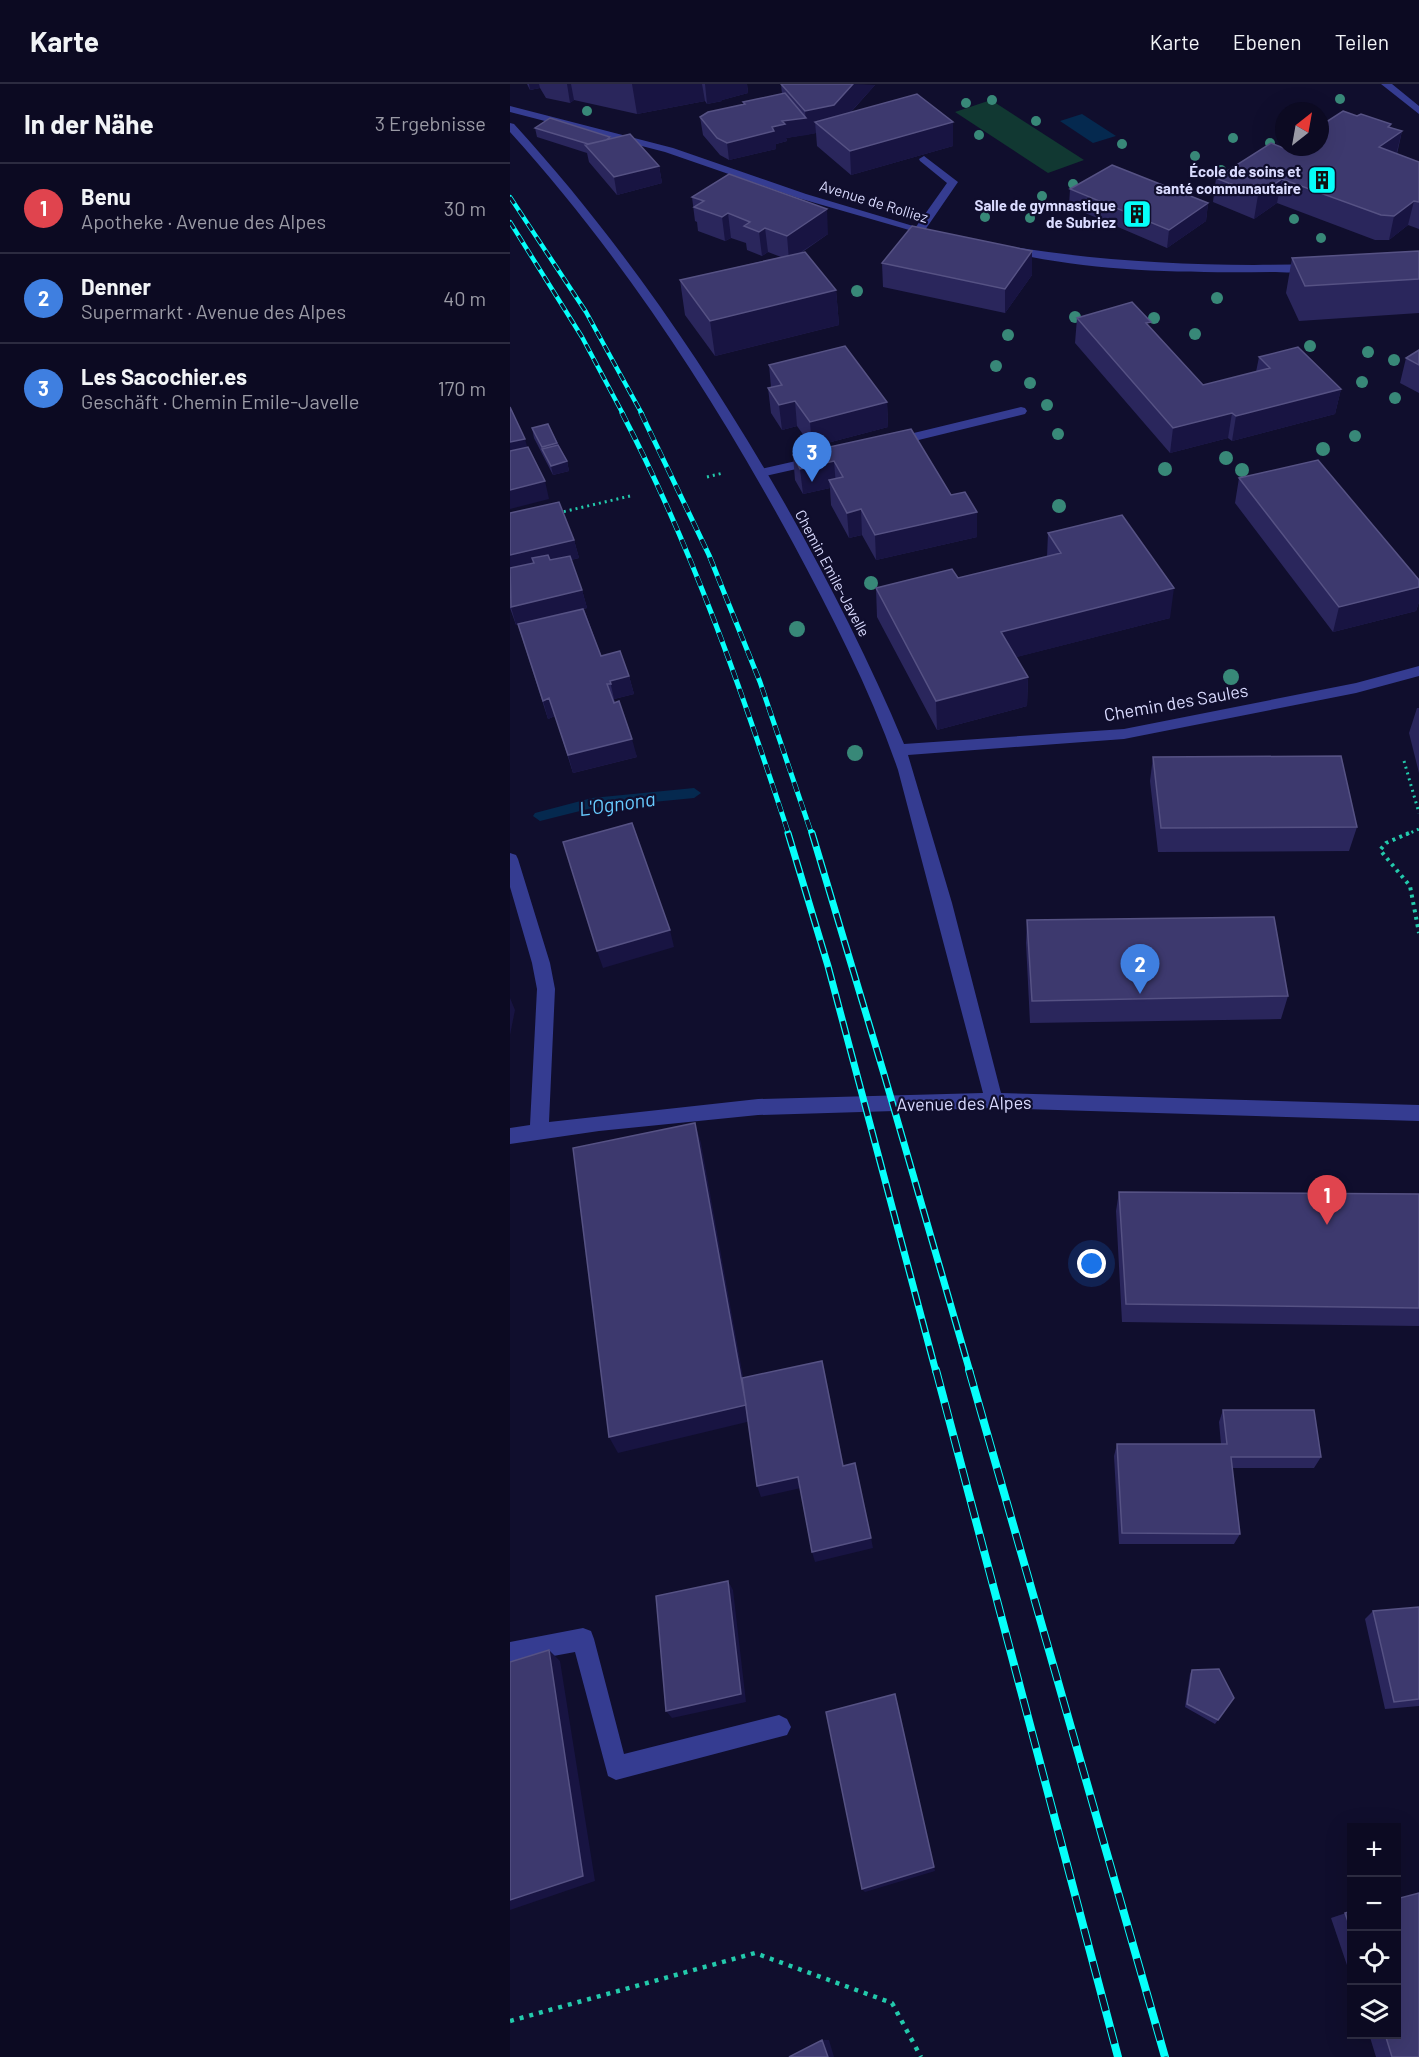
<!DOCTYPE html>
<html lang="de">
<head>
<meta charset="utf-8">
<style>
  :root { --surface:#0c0a22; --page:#15132a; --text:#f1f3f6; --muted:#9a9aa5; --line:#2c2b40; --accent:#0b8043 }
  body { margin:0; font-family:Barlow,sans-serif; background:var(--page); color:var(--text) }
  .controls { position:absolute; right:18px; bottom:18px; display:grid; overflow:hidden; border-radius:0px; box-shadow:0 6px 24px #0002 }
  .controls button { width:54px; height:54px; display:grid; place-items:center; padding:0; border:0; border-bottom:2px solid var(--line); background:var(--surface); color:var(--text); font:30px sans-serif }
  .compass { position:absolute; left:765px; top:18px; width:54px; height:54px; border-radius:50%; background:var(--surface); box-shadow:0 6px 24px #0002; rotate:31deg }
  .you { position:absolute; left:582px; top:1180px; width:21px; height:21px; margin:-15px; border:4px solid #fff; border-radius:50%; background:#1a73e8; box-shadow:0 0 0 9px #1a73e833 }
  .badge { display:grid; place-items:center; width:39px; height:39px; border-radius:50%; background:var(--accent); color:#fff; font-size:20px; font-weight:700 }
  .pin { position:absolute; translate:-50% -50px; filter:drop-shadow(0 2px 3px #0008) }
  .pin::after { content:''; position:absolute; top:32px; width:21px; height:18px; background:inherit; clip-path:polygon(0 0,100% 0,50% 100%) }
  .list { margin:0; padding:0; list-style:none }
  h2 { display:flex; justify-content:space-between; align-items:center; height:78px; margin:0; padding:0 24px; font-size:26px }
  h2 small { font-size:20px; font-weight:400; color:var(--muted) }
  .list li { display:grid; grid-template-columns:39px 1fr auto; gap:18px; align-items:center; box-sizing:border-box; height:90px; padding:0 24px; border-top:2px solid var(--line) }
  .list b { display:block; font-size:22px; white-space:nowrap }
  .list p { margin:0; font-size:20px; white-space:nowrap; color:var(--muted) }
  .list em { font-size:20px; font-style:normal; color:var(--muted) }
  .icon { flex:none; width:33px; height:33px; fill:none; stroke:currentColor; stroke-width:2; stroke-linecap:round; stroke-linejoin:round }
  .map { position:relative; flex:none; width:909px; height:1973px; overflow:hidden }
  header { display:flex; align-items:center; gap:36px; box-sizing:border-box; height:84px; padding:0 30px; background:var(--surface); border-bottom:2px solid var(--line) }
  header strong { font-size:28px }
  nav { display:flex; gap:33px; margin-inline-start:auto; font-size:21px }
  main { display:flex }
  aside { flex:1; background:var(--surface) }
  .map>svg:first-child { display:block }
  .green { fill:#113832 }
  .water { fill:#05294f }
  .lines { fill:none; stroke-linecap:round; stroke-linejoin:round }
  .stream { fill:#05294f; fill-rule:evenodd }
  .path-far2 { stroke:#23caac; stroke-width:3; stroke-dasharray:2 4; stroke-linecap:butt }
  .path-far1 { stroke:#23caac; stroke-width:4; stroke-dasharray:3 4.5; stroke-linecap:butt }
  .path { stroke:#23caac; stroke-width:4.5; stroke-dasharray:4 6; stroke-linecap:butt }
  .lane { fill:#353c91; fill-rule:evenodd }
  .street { fill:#353c91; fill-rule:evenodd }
  .rail-far3-casing { stroke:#06fffa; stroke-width:4.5 }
  .rail-far2-casing { stroke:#06fffa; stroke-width:5 }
  .rail-far1-casing { stroke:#06fffa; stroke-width:7 }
  .rail-casing { stroke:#06fffa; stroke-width:8 }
  .rail-far3 { stroke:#100e2d; stroke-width:3; stroke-dasharray:8; stroke-linecap:butt }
  .rail-far2 { stroke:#100e2d; stroke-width:4; stroke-dasharray:10; stroke-linecap:butt }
  .rail-far1 { stroke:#100e2d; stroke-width:4.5; stroke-dasharray:14; stroke-linecap:butt }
  .rail { stroke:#100e2d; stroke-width:6; stroke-dasharray:17; stroke-linecap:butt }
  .tree { fill:#388878 }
  .wall { fill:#2a265c }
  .shaded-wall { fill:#181442 }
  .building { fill:#3d396e; stroke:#565284; stroke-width:1.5 }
  .labels { text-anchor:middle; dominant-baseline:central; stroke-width:4.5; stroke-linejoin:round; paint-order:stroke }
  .far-poi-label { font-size:15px; font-weight:bold; fill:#dadbff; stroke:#100e2d; text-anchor:end }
  .far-street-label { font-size:15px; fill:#dadbff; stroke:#100e2d }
  .street-label { font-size:18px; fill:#dadbff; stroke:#100e2d }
  .water-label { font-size:20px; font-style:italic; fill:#68cbff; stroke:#100e2d }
</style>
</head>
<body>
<header>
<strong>Karte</strong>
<nav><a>Karte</a><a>Ebenen</a><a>Teilen</a></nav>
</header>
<main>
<aside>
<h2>In der Nähe<small>3 Ergebnisse</small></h2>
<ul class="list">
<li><span class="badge" style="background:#e0444e">1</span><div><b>Benu</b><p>Apotheke · Avenue des Alpes</p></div><em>30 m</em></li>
<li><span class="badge" style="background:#3f7fe0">2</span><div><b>Denner</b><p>Supermarkt · Avenue des Alpes</p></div><em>40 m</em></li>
<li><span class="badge" style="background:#3f7fe0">3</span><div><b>Les Sacochier.es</b><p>Geschäft · Chemin Emile-Javelle</p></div><em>170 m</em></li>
</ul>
</aside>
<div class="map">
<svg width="909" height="1973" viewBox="0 0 909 1973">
  <rect width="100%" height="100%" fill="#100e2d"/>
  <!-- green -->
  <path class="green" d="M481 16 574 76 538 89 445 28Z"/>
  <!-- water -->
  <path class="water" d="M572 30 606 52 583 59 550 37Z"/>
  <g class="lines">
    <!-- stream -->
    <path class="stream" d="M184 704 191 709 184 714 82 724 30 737 23 732 25 729 82 714Z"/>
    <!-- path-far2 -->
    <path class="path-far2" d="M197 393 213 389
      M48 429 120 412
      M894 677 909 729
      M896 751 909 745"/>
    <!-- path-far1 -->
    <path class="path-far1" d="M899 749 876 759 870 766 900 802 909 849"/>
    <!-- path -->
    <path class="path" d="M0 1937 245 1869 382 1919 411 1973"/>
    <!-- lane -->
    <path class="lane" d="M414 72 448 98 413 149 409 150 403 147 437 99 410 77 409 75Z
      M511 323 515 324 517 327 515 330 384 362 378 358 379 355Z
      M308 372 313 373 314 376 313 379 251 393 244 389 246 386Z
      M73 1544 81 1547 84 1555 114 1670 269 1631 277 1635 281 1643 277 1651 106 1696 98 1692 65 1568 0 1580V1558Z"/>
    <!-- street -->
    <path class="street" d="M871 0H882L909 22V30Z
      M0 22 163 64 296 110 430 150 428 152H420L288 114 155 68 0 28Z
      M0 39 4 40C110 156 197 284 275 420 319 498 360 578 394 660L614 645 846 599 909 582V592L846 609 614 655 398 671 442 819 491 1009 909 1021V1037L484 1024 248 1031 89 1047 0 1060V1044L20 1041 27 905 22 879 0 803V769L6 771 8 775 40 879 45 905 39 1038 248 1015 473 1009 388 686C361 607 322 532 283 459 203 312 113 173 0 48Z
      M498 162C600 179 702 183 805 180L811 183C801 191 774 188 761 188 673 189 580 188 494 167V163Z"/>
    <!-- rail-far3 casing -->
    <g class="rail-far3-casing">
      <path id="rail-far3" d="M0 113 76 228 132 330
        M0 138 72 253 113 330"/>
    </g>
    <!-- rail-far2 casing -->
    <g class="rail-far2-casing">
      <path id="rail-far2" d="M112 329C182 463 232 607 279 751
        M131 329 199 471 250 598 302 751"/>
    </g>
    <!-- rail-far1 casing -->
    <g class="rail-far1-casing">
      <path id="rail-far1" d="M278 749 318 882 426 1288
        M302 749 374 990 460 1288"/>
    </g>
    <!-- rail casing -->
    <g class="rail-casing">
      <path id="rail" d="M426 1286 608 1973
        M459 1286 655 1973"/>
    </g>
    <!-- rail-far3 -->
    <use href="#rail-far3" class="rail-far3"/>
    <!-- rail-far2 -->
    <use href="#rail-far2" class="rail-far2"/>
    <!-- rail-far1 -->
    <use href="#rail-far1" class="rail-far1"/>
    <!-- rail -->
    <use href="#rail" class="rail"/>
  </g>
  <!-- trees -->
  <g class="tree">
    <circle cx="830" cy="15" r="5"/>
    <circle cx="482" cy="16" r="5"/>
    <circle cx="456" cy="19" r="5"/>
    <circle cx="77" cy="27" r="5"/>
    <circle cx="526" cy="37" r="5"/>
    <circle cx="469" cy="51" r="5"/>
    <circle cx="723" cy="54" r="5"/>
    <circle cx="760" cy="59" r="5"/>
    <circle cx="612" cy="60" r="5"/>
    <circle cx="685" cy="72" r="5"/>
    <circle cx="711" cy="86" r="5"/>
    <circle cx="563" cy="100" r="5"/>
    <circle cx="532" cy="112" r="5"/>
    <circle cx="475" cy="133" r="5"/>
    <circle cx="520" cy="134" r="5"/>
    <circle cx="784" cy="135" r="5"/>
    <circle cx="811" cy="154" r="5"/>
    <circle cx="347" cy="207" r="6"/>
    <circle cx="707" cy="214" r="6"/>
    <circle cx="565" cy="233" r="6"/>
    <circle cx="644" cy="234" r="6"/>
    <circle cx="685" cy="250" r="6"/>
    <circle cx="498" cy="251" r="6"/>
    <circle cx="800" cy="262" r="6"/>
    <circle cx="858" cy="268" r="6"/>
    <circle cx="884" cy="276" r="6"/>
    <circle cx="486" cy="282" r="6"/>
    <circle cx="852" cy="298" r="6"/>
    <circle cx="520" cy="299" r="6"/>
    <circle cx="885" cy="314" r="6"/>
    <circle cx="537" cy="321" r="6"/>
    <circle cx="548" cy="350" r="6"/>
    <circle cx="845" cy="352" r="6"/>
    <circle cx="813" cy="365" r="7"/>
    <circle cx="716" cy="374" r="7"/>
    <circle cx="655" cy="385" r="7"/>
    <circle cx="732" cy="386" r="7"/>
    <circle cx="549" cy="422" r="7"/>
    <circle cx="361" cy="499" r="7"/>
    <circle cx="287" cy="545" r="8"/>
    <circle cx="721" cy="593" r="8"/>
    <circle cx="345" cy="669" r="8"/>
  </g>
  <!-- wall -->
  <path class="wall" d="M17 0H237L238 9 212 16V17L197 20 195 17 127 30 64 16 60 19 36 14 30 4 20 6Z
    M271 0 365 1 341 28 443 38V62L341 91 307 62 306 49 276 54 277 57 266 60V65L219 76 210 71 193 51 190 33 233 20V18L272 10Z
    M847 32 881 40 880 43 892 47 887 70 909 78V145L898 141 879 156H865L767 119 744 135 703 118 706 94 776 65Z
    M25 44 100 53 101 54 149 82 152 99 107 111 79 78 77 69 27 53Z
    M560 105 698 119 696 137 657 164 559 122Z
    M182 113 318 150 291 169 326 206 329 241 205 272 175 231 170 196 271 173 258 168 252 172 237 166 236 159 221 154 215 157 188 147 187 138 185 137Z
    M522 167V191L495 229 373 203 372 179Z
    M909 167V229L789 237 776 209 782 174Z
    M567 234 641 244 693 301 746 288 749 273 831 305 825 330 722 357 718 354 660 369 565 259Z
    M909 266V309L890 299 896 274Z
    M259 281 377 318 378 343 302 363 287 342 272 346 261 329 258 304 261 303Z
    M38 340 57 377 59 387 43 391 24 354 22 344Z
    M401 345 467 453 366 476 352 451 339 454 321 421 320 404 293 410 285 396 283 371Z
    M729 394 909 496V518L906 527 823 548 725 419Z
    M0 429 64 456 69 474 61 476 72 506 77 524 74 525 91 572 119 592 124 610 104 615 105 618H104L127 673 63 689 45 632 38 635 8 541H6L0 524Z
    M538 449 660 534 506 573 518 593 517 622 427 646 367 533 366 504 448 494 537 473Z
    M907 624H909V689L899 649Z
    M643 673 847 743 839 767 648 768 640 697Z
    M517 836 778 912 771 935 520 939 516 859Z
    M609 1108 909 1110V1242L612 1238 606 1127Z
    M713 1326 811 1373 804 1384H722L730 1450 724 1460H609L604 1372 607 1360H711L709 1338Z
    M909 1523V1622L875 1625 855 1535 863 1527Z
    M682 1586 724 1614 705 1640 675 1623 680 1590Z
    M842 1827V1896L821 1834Z
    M859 1950H886L909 1973H866Z"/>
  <!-- shaded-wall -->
  <path class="shaded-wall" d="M19 0H29L30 4 20 6Z
    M57 0H61L64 16 60 19Z
    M122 0H192L195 17 127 30Z
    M195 0H237L238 9 212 16V17L197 20Z
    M343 0 365 1 326 44 305 38 306 49 297 51 295 27Z
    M296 34 297 51 276 54 277 57 266 60V65L219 76 217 59 262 43 272 37Z
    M443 38V62L341 91 340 67Z
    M881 40 877 58 892 47 886 71 869 63 878 43Z
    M149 82 152 99 107 111 104 93Z
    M772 95 767 119 744 135 748 111Z
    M904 117 898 141 879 156 884 132Z
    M698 119 696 137 657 164 659 146Z
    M317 125 318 150 279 176 277 152Z
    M218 129 221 154 215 157 212 133Z
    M255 144 258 168 252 172 249 148Z
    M522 167V191L495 229V205Z
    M326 206 329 241 205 272 200 237Z
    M831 305 825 330 722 357 726 332Z
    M285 317 287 342 272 346 269 321Z
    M377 318 378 343 302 363 300 338Z
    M722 329 718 354 660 369 663 344Z
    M15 355 20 373 0 378V358Z
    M57 377 59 387 43 391 41 382Z
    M324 377 326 402 319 396 320 404 293 410 290 385Z
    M35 397 39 415 0 425V406Z
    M351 425 352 451 339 454 337 429Z
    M467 428V453L366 476 365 451Z
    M64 456 69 474 0 490V471Z
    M909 503V518L906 527 823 548 829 523Z
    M664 504 660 534 491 577V548Z
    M72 506 77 524 6 541 1 523Z
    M119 592 124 610 104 615 100 597Z
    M518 593 517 622 427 646 426 617Z
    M39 614 45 632 38 635 33 617Z
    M122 655 127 673 63 689 58 671Z
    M160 846 164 863 93 884 87 867Z
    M0 914 5 926 0 951Z
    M185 1039 191 1059 241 1337 108 1369 99 1353Z
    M288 1393 291 1404 251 1413 247 1402Z
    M361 1454 363 1464 305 1478 302 1468Z
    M218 1497 223 1506 236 1618 162 1634 156 1627Z
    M39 1566 50 1577 85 1797 0 1826V1816Z
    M424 1783 425 1787 355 1808 352 1805Z
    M312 1956H319L324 1973H318Z"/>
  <!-- building -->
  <path class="building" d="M271 0H343L324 21 295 27Z
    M275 9 296 34 272 37 275 40 262 43 264 47 217 59 207 54 190 33 198 28 235 20 233 18Z
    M407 10 443 38 340 67 305 38Z
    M833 27 847 32 851 30 881 40 878 43 892 47 869 63 909 78V118L904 117 884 132 871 131 772 95 748 111 706 94 761 59 776 65 779 63H810V42Z
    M40 34 100 53 96 56 78 60 25 44Z
    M120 50 149 82 104 93 75 61Z
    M602 81 698 119 659 146 560 105Z
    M219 90 317 125 277 152 255 144 249 148 234 142 240 138 218 129 212 133 184 123 194 117 182 113Z
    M402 142 522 167 495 205 372 179Z
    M909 167V195L795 202 782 174Z
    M295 168 326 206 200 237 170 196Z
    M622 218 641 238 636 239 693 301 760 284 749 273 788 263 831 305 726 332 722 329 663 344 567 234Z
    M335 262 377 318 300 338 285 317 269 321 258 304 272 301 259 281Z
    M909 266V281L896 274Z
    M0 323 15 355 0 358Z
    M38 340 47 359 32 363 22 344Z
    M401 345 441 411 455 408 467 428 365 451 351 425 337 429 319 396 333 393 324 377 290 385 283 371Z
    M48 361 57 377 41 382 32 365Z
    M18 363 35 397 0 406V367Z
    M808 376 909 496V503L829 523 729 394Z
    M49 418 64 456 0 471V429Z
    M612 431 664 504 491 548 518 593 426 617 366 504 442 485 448 494 551 469 538 449Z
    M38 471 40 476 60 472 72 506 1 523 0 484 24 479 22 474Z
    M73 525 91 572 110 567 119 592 100 597 101 600H97L104 619 109 617 122 655 58 671 39 614 33 617 8 540Z
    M831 672 847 743 651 744 643 673Z
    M122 739 160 846 87 867 53 758Z
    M764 833 778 912 522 917 517 836Z
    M185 1039 236 1321 99 1353 63 1064Z
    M609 1108 909 1110V1224L616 1220Z
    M312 1277 333 1382 345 1379 361 1454 302 1468 288 1393 247 1402 232 1294Z
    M713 1326H804L811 1373H721L730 1450 612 1449 607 1360H717Z
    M218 1497 231 1610 156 1627 146 1512Z
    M909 1523V1615L884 1618 863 1527Z
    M39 1566 73 1792 0 1816V1578Z
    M709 1585 724 1614 708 1636 677 1620 682 1586Z
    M385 1610 424 1783 352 1805 316 1628Z
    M909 1809V1973H882L875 1950H886V1815Z
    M842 1827V1849L835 1829Z
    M312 1956 318 1973H279Z"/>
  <!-- icons -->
  <defs>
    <g id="building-square" transform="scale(1.5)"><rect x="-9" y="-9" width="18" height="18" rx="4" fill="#06fffa" stroke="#100e2d"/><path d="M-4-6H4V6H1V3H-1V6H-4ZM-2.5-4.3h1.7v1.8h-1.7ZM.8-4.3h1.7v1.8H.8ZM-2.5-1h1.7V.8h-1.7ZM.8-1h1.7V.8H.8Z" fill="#111"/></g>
  </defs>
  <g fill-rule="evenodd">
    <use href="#building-square" x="812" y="96"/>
    <use href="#building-square" x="627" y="130"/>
  </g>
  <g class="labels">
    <!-- far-poi labels -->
    <g class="far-poi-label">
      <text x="791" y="87">École de soins et<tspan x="791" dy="17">santé communautaire</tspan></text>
      <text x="606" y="121">Salle de gymnastique<tspan x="606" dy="17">de Subriez</tspan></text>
    </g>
    <!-- far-street labels -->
    <g class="far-street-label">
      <text transform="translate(364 117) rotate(17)">Avenue de Rolliez</text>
      <text transform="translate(323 489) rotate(62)">Chemin Emile-Javelle</text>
    </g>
    <!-- street labels -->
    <g class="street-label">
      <text transform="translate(666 618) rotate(-10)">Chemin des Saules</text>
      <text transform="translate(454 1019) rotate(-1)">Avenue des Alpes</text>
    </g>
    <!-- water labels -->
    <g class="water-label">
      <text transform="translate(107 719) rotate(-8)">L'Ognona</text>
    </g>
  </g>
</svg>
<div class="controls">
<button>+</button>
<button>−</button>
<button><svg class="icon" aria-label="locate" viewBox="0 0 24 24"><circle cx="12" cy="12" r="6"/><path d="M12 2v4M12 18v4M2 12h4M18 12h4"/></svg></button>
<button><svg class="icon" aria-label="layers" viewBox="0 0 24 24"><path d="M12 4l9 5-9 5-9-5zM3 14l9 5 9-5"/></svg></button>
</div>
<svg class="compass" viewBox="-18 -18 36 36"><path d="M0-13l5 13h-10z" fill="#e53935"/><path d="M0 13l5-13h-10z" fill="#9a9aa5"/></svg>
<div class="you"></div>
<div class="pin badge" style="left:817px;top:1141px;background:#e0444e">1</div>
<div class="pin badge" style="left:630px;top:910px;background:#3f7fe0">2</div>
<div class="pin badge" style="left:302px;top:398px;background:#3f7fe0">3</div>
</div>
</main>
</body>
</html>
